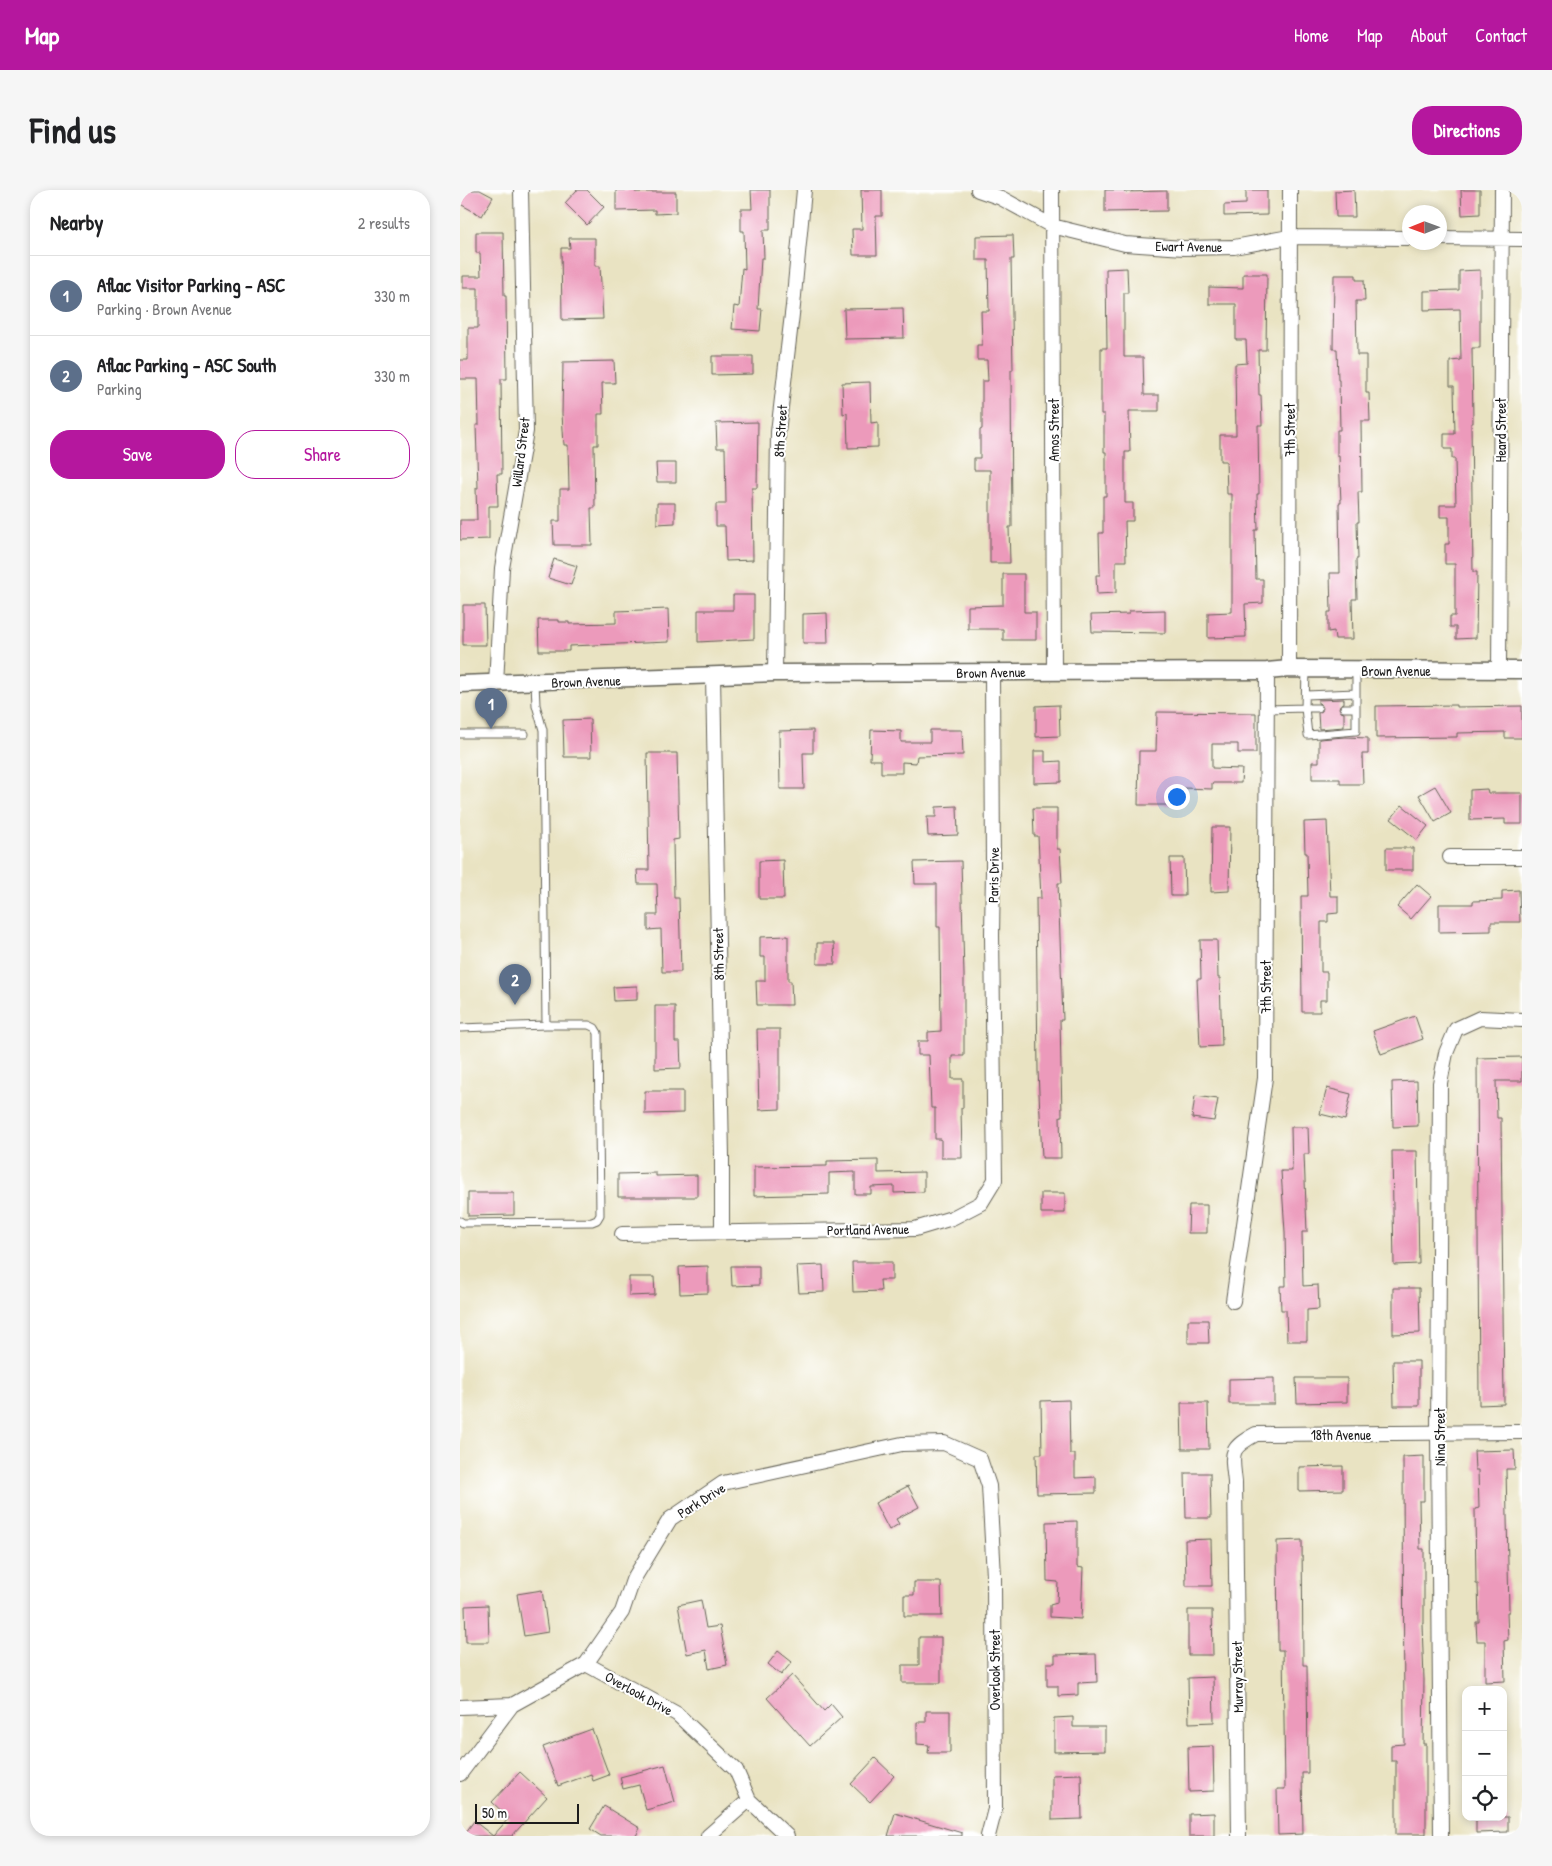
<!DOCTYPE html>
<html lang="en">
<head>
<meta charset="utf-8">
<style>
  :root { --surface:#fff; --page:#f6f6f6; --text:#202124; --muted:#757577; --line:#e0e0e0; --accent:#b5179e }
  body { margin:0; font-family:"Patrick Hand",sans-serif; background:var(--page); color:var(--text) }
  .controls { position:absolute; right:15px; bottom:15px; display:grid; overflow:hidden; border-radius:10px; box-shadow:0 2px 8px #0003 }
  .controls button { width:45px; height:45px; display:grid; place-items:center; padding:0; border:0; border-bottom:1px solid var(--line); background:var(--surface); color:var(--text); font:25px sans-serif }
  .compass { position:absolute; left:942px; top:15px; width:45px; height:45px; border-radius:50%; background:var(--surface); box-shadow:0 2px 8px #0003; rotate:269deg }
  .scale { position:absolute; left:15px; bottom:12px; width:104px; box-sizing:border-box; padding-left:5px; border:2px solid #1c1c1c; border-top:0; font-size:14px; line-height:18px; white-space:nowrap; color:#1c1c1c; -webkit-text-stroke:4px #fff; paint-order:stroke }
  .you { position:absolute; left:716px; top:606px; width:18px; height:18px; margin:-12px; border:4px solid #fff; border-radius:50%; background:#1a73e8; box-shadow:0 0 0 8px #1a73e833 }
  .badge { display:grid; place-items:center; width:32px; height:32px; border-radius:50%; background:var(--accent); color:#fff; font-size:16px; font-weight:700 }
  .pin { position:absolute; translate:-50% -41px; filter:drop-shadow(0 1px 2px #0008) }
  .pin::after { content:''; position:absolute; top:26px; width:18px; height:15px; background:inherit; clip-path:polygon(0 0,100% 0,50% 100%) }
  .list { margin:0; padding:0; list-style:none }
  h2 { display:flex; justify-content:space-between; align-items:center; height:65px; margin:0; padding:0 20px; font-size:21px }
  h2 small { font-size:16px; font-weight:400; color:var(--muted) }
  .list li { display:grid; grid-template-columns:32px 1fr auto; gap:15px; align-items:center; box-sizing:border-box; height:80px; padding:0 20px; border-top:1px solid var(--line) }
  .list b { display:block; font-size:19px; white-space:nowrap }
  .list p { margin:0; font-size:16px; white-space:nowrap; color:var(--muted) }
  .list em { font-size:16px; font-style:normal; color:var(--muted) }
  .actions { display:flex; gap:10px; padding:15px 20px }
  .actions a { flex:1; padding:11px 0; border:1px solid var(--accent); border-radius:20px; text-align:center; font-size:18px; color:var(--accent) }
  .actions .main { background:var(--accent); color:#fff }
  .icon { flex:none; width:28px; height:28px; fill:none; stroke:currentColor; stroke-width:2; stroke-linecap:round; stroke-linejoin:round }
  .map { position:relative; flex:none; width:1062px; height:1646px; overflow:hidden; border-radius:20px }
  header { display:flex; align-items:center; gap:30px; box-sizing:border-box; height:70px; padding:0 25px; background:var(--accent); color:#fff }
  header strong { font-size:24px }
  nav { display:flex; gap:28px; margin-inline-start:auto; font-size:18px }
  .intro { display:flex; align-items:center; justify-content:space-between; box-sizing:border-box; height:120px; padding:0 30px }
  h1 { margin:0; font-size:35px }
  .button { padding:12px 22px; border-radius:20px; background:var(--accent); color:#fff; font-size:18px; font-weight:700 }
  main { display:flex; gap:30px; padding:0 30px }
  aside { flex:1; background:var(--surface); border-radius:20px; box-shadow:0 2px 8px #0003 }
  .map>svg:first-child { display:block }
  .building { fill:#ec9abb }
  .lines { fill:none; stroke-linecap:round; stroke-linejoin:round }
  .service-casing { stroke:#646256; stroke-width:9 }
  .minor-casing { stroke:#646256; stroke-width:16 }
  .tertiary-casing { stroke:#646256; stroke-width:19 }
  .service { stroke:#fff; stroke-width:7 }
  .minor { stroke:#fff; stroke-width:14 }
  .tertiary { stroke:#fff; stroke-width:16 }
  .labels { text-anchor:middle; dominant-baseline:central; stroke-width:4; stroke-linejoin:round; paint-order:stroke }
  .street-label { font-size:14px; fill:#1c1c1c; stroke:#fff }
</style>
</head>
<body>
<header>
<strong>Map</strong>
<nav><a>Home</a><a>Map</a><a>About</a><a>Contact</a></nav>
</header>
<div class="intro"><h1>Find us</h1><a class="button">Directions</a></div>
<main>
<aside>
<h2>Nearby<small>2 results</small></h2>
<ul class="list">
<li><span class="badge" style="background:#5c6f8a">1</span><div><b>Aflac Visitor Parking - ASC</b><p>Parking · Brown Avenue</p></div><em>330 m</em></li>
<li><span class="badge" style="background:#5c6f8a">2</span><div><b>Aflac Parking - ASC South</b><p>Parking</p></div><em>330 m</em></li>
</ul>
<div class="actions"><a class="main">Save</a><a>Share</a></div>
</aside>
<div class="map">
<svg width="1062" height="1646" viewBox="0 0 1062 1646">
  <rect width="100%" height="100%" fill="#fff"/>
  <filter id="ink" filterUnits="userSpaceOnUse"><feTurbulence type="fractalNoise" baseFrequency=".02" numOctaves="2"/><feDisplacementMap in="SourceGraphic" scale="10" xChannelSelector="R" yChannelSelector="G"/><feConvolveMatrix kernelMatrix="1 2 1 2 8 2 1 2 1" color-interpolation-filters="sRGB"/></filter>
  <filter id="wash" filterUnits="userSpaceOnUse"><feTurbulence type="fractalNoise" baseFrequency=".0096" numOctaves="4" result="noise"/><feDisplacementMap in="SourceGraphic" scale="20" xChannelSelector="R" yChannelSelector="G"/><feGaussianBlur stdDeviation="1.12" result="paint"/><feColorMatrix in="noise" values="0 0 0 0 0 0 0 0 0 0 0 0 0 0 0 0 0 1.4 0 .05"/><feComposite in="paint" operator="in"/></filter>
  <g filter="url(#wash)">
    <rect width="100%" height="100%" fill="#e9e3c2"/>
    <g id="blocks">
      <!-- building -->
      <path class="building" d="M2 0H20L33 7 22 26 0 14V4Z
        M117 0H127L144 17 127 35 105 13Z
        M156 0H175V2H216V23L195 24V20L156 21Z
        M291 0H310V40H303L304 68H301L298 119H302L300 141 272 139 274 116 279 117 282 78 285 79 284 41H281V19H292Z
        M401 0H422V26H416L417 65H393L392 39H402Z
        M645 0H664V2L707 1V21L645 22Z
        M786 0H807V25L764 26V15L786 14Z
        M894 0 895 27H876L875 1Z
        M1001 0H1020V24L1002 25Z
        M16 42H43L44 106H46L47 189H41L42 284H37L38 316H29V349L0 350V330H17L16 298H18L16 235H19L18 189H0V170H8V138H18V98H3V86H21L20 63H16Z
        M553 45 554 69H551L553 180H551L552 337H549L550 373H530V280H514V268H520V240L522 239V191H528L527 170H517V155H522L521 121H529L528 70H516V46Z
        M109 48H135V76H140L143 129 102 130 101 58H110Z
        M667 78 668 103H664V167H683L684 205H699V221H669L670 262H665V313H673V331H665L666 371H656V403L637 404 636 385H640L639 343H643V306H646V262H644V224H641V158H647L646 79Z
        M1020 80V158H1012L1013 233H1011L1013 382H1017L1016 448 996 449V437H990V426H995V374H985V354H989V327H980V315H996L995 269H992V259H984V244H995L994 196H990V171L1001 170 1000 119 964 120V101L999 100V81Z
        M783 84H807L806 160H798L799 205H801L802 235H798L799 304H797L798 340H795L796 389H803V413L785 414 786 447 748 448V423L772 422V304H767L766 271H760V245H776L775 174 787 173 786 150H776V114H749V97L783 98Z
        M874 85H896V90H904L905 111H896L897 165H906V203H909L910 231H901L902 302H898L899 332H897L898 369H896L897 409H892L893 449H875L874 441 868 442V422H871L870 383H880L879 313H881L879 266H877V240H880L879 190H878L877 159H873Z
        M443 118 444 148 385 149 384 119Z
        M252 166H293V184L252 185Z
        M154 171 155 193H142L143 224H138V255H134L135 318H131L132 355H94L93 331H100V299H109L108 255H104L102 224 103 172Z
        M410 192 411 233 418 232V257L388 258 387 223 383 224 382 193Z
        M298 232 297 298H292L293 370 266 371 265 336H256V314H266L265 258H257L256 233Z
        M196 273H216V292H197Z
        M197 313H215V333L197 334Z
        M94 369 117 376 111 395 88 388Z
        M543 384H564V422H576V450H543V439H508V416L543 415Z
        M273 405H294V449L238 452V420H273Z
        M3 415H25L26 455H3Z
        M208 419 209 452 109 456V461H79L78 430H99V432H109V434L156 433V421Z
        M705 420V443L632 442 631 425 669 424V421Z
        M367 423 368 453H343V424Z
        M884 509V513L880 515 879 518 881 522 884 523V537L859 539 858 523 862 521 863 518 861 514 858 513V510Z
        M599 515 600 546 576 547V516Z
        M996 515V517L1062 516V548H1045V542L997 543V547L916 548V516Z
        M697 522 796 523V563H778V554H752V578L782 579 781 593H752V599L722 598V615H678L679 561H696Z
        M130 529 131 567H104L103 530Z
        M353 540V563H343L344 599H320L319 541Z
        M411 540 441 541V552H470V540H502L503 565 457 566 456 573 442 572V583H421V570H410Z
        M885 547 908 548V564H902L903 594H880V589H852V572H859V549Z
        M574 561H585V572L601 571V592L574 593Z
        M187 563H217L219 649 213 650 214 708H219L221 782H202L201 739 188 740V725H198L197 694H178L177 680H189Z
        M975 596 991 623 975 632 959 605Z
        M1027 599 1028 603H1062V634H1045V629L1010 630V600Z
        M942 615 968 636 957 650 931 629Z
        M497 616 498 645 468 646 467 627H476V617Z
        M573 618H597V659H600L602 693H598L603 830H600L602 926H600L601 968H582L578 881 576 708H581L578 646H574Z
        M867 631 870 706H878V723L868 724V732H861V782H867V810H860V822H842L841 706H848L847 663H845L844 632Z
        M752 637H770L769 701 751 702Z
        M926 658H953V680H926Z
        M710 668H724L725 706H711Z
        M323 670 324 709H299V671Z
        M501 671 504 785V866H492V889H503V918H501L502 968H481V949H475V918H471L469 865H458V851H468V842L481 841 480 737H477V694H455L454 672Z
        M957 694 971 706 951 729 937 717Z
        M1059 700 1060 732H1031V741L979 742V714H1013V711L1042 710V701Z
        M328 746V791H331L332 815H297L296 791H305V767H300V747Z
        M740 750H757L758 788H760L762 856 740 857 737 789H741Z
        M357 753H374L375 774H357Z
        M177 796V810L154 811 153 797Z
        M195 816H215V852H220L221 878 195 879Z
        M955 826 963 849 921 864 913 841Z
        M297 839H320V919L299 920Z
        M1062 867V891H1036L1037 928H1041L1044 1214 1019 1215 1017 868Z
        M957 891 958 936 933 937 932 892Z
        M867 898 891 904 885 930 860 924Z
        M185 901H223V923L185 924Z
        M735 906 758 909 754 931 732 928Z
        M831 937H848L849 964H844L847 1042H842L843 1096 858 1095 859 1119 847 1120V1151H827L826 1120H821L820 1096H826L825 1042 821 981H832Z
        M932 961H957L959 1074 934 1075Z
        M418 970V983L464 982V1002L434 1003V996L411 997V1004H395V982L369 983V1004L294 1006V977L367 976V971Z
        M196 983V986L237 985V1007H158V984Z
        M8 1003H54V1025L8 1026Z
        M581 1003H605V1023H581Z
        M729 1015H747V1043H728Z
        M392 1072H432V1090H420L421 1101 393 1102Z
        M363 1075 364 1102 339 1103 337 1076Z
        M248 1076V1103L220 1104 219 1077Z
        M271 1076H299V1095L272 1096Z
        M169 1087H194L195 1105 169 1106Z
        M933 1098H959L960 1143 933 1144Z
        M728 1130H748L749 1153H728Z
        M933 1171H959V1216H934Z
        M814 1188V1214H769V1189Z
        M836 1188H887V1212L837 1213Z
        M609 1210 610 1264H615V1288L636 1287V1303L577 1304 576 1264H582L581 1211Z
        M721 1213H748L749 1259H722Z
        M1054 1260 1055 1279H1046L1049 1422H1047L1048 1450 1044 1451 1045 1491 1025 1492V1451H1017L1016 1432H1019L1018 1394H1016L1015 1319 1019 1318 1018 1280H1015L1014 1261Z
        M964 1266V1311H959L960 1359H964V1434H962L964 1490 963 1554H966V1644H936V1571H931V1555L944 1554 943 1267Z
        M883 1276V1300L839 1301V1277Z
        M725 1283H750L751 1328H726Z
        M448 1296 459 1317 436 1329 439 1334 429 1340 415 1313Z
        M617 1331V1377L623 1378 621 1429 590 1427V1415L597 1413 598 1392 587 1391 586 1332Z
        M751 1349 752 1396H726L725 1350Z
        M842 1350 843 1475H847L848 1583H842L843 1644 818 1645 817 1599H825L823 1460H818L817 1351Z
        M454 1392H481L482 1426H444V1405H454Z
        M82 1400 88 1442 64 1446 57 1404Z
        M241 1410 246 1438 260 1436 267 1475 249 1479 246 1460 227 1464 218 1415Z
        M28 1415 29 1452H6L5 1416Z
        M728 1420H752L753 1465H728Z
        M459 1447H481V1493H442V1475H459Z
        M318 1461 332 1472 321 1485 308 1474Z
        M636 1464 637 1492 618 1493V1505L598 1506V1496H587V1473H595V1465Z
        M332 1485 364 1521 371 1514 382 1527 350 1556 307 1508Z
        M753 1487 754 1532 729 1533 728 1488Z
        M466 1521H490V1563H468L469 1555 457 1554V1532H466Z
        M613 1527V1537H645V1561L594 1562V1528Z
        M132 1539 149 1585 133 1591 131 1584 98 1596 83 1557Z
        M753 1556 754 1601 729 1602 728 1557Z
        M415 1568 434 1586 410 1612 391 1594Z
        M205 1575 215 1612 186 1620 179 1595 163 1599 160 1587Z
        M60 1582 87 1607 52 1646H3L14 1631 33 1646 49 1628 32 1612Z
        M621 1584 622 1629 592 1630V1585Z
        M144 1616 180 1638 176 1646H141L130 1639Z
        M435 1623 502 1643V1646H428Z
        M754 1623V1646H729V1624Z
        M1016 1627H1048V1642L1016 1643Z"/>
    </g>
  </g>
  <g filter="url(#ink)">
    <use href="#blocks" fill-opacity="0" stroke="#646256" stroke-width="1"/>
    <g class="lines">
      <!-- service casing -->
      <g class="service-casing">
        <path id="service" d="M846 480 845 518H858
          M846 505 896 503
          M884 518H896
          M807 519 845 518 848 545 896 541V480
          M0 544H65
          M0 838 86 835
          M0 1031 3 1033 132 1032 137 1030 140 1025 138 843 135 838 129 835H86L83 540 76 515 75 493"/>
      </g>
      <!-- minor casing -->
      <g class="minor-casing">
        <path id="minor" d="M518 0 541 8 592 36 665 54 724 58 774 57 829 47 949 48
          M592 0 594 481
          M979 48 1062 49
          M829 479 830 0
          M1039 480 1042 0
          M315 483 318 242 333 116 344 0
          M253 486 262 967V1042
          M36 494 42 378 66 241 61 0
          M990 667H1062
          M162 1044 455 1039 492 1028 521 1013 535 990 532 745 533 677 532 483
          M773 1111 805 888 807 481
          M126 1474 217 1524 276 1580 289 1610 327 1646
          M0 1517 52 1515
          M0 1584 52 1515 126 1474 162 1422 173 1390 210 1329 263 1293 442 1254 484 1253 520 1269 529 1296 534 1386 535 1619 528 1646
          M248 1646 289 1610
          M779 1646 775 1292C772 1263 768 1259 796 1244L1062 1242
          M981 1646 978 1244 980 893 986 863 996 839 1020 828 1062 830"/>
      </g>
      <!-- tertiary casing -->
      <g class="tertiary-casing">
        <path id="tertiary" d="M0 494 315 483 807 481 829 479 1062 480"/>
      </g>
      <!-- service -->
      <use href="#service" class="service"/>
      <!-- minor -->
      <use href="#minor" class="minor"/>
      <!-- tertiary -->
      <use href="#tertiary" class="tertiary"/>
    </g>
  </g>
  <g class="labels">
    <!-- street labels -->
    <g class="street-label">
      <text transform="translate(729 56) rotate(1)">Ewart Avenue</text>
      <text transform="translate(593 240) rotate(-90)">Amos Street</text>
      <text transform="translate(829 240) rotate(-90)">7th Street</text>
      <text transform="translate(1040 240) rotate(-90)">Heard Street</text>
      <text transform="translate(320 241) rotate(-86)">8th Street</text>
      <text transform="translate(60 262) rotate(-83)">Willard Street</text>
      <text x="936" y="480">Brown Avenue</text>
      <text transform="translate(531 482) rotate(-1)">Brown Avenue</text>
      <text transform="translate(126 491) rotate(-2)">Brown Avenue</text>
      <text transform="translate(533 685) rotate(-89)">Paris Drive</text>
      <text transform="translate(258 764) rotate(-91)">8th Street</text>
      <text transform="translate(805 797) rotate(-90)">7th Street</text>
      <text transform="translate(408 1039) rotate(-1)">Portland Avenue</text>
      <text x="881" y="1244">18th Avenue</text>
      <text transform="translate(979 1247) rotate(-90)">Nina Street</text>
      <text transform="translate(241 1310) rotate(-32)">Park Drive</text>
      <text transform="translate(534 1480) rotate(-90)">Overlook Street</text>
      <text transform="translate(777 1487) rotate(-91)">Murray Street</text>
      <text transform="translate(179 1503) rotate(29)">Overlook Drive</text>
    </g>
  </g>
</svg>
<div class="controls">
<button>+</button>
<button>−</button>
<button><svg class="icon" aria-label="locate" viewBox="0 0 24 24"><circle cx="12" cy="12" r="6"/><path d="M12 2v4M12 18v4M2 12h4M18 12h4"/></svg></button>
</div>
<svg class="compass" viewBox="-18 -18 36 36"><path d="M0-13l5 13h-10z" fill="#e53935"/><path d="M0 13l5-13h-10z" fill="#757577"/></svg>
<div class="scale">50 m</div>
<div class="you"></div>
<div class="pin badge" style="left:31px;top:539px;background:#5c6f8a">1</div>
<div class="pin badge" style="left:55px;top:815px;background:#5c6f8a">2</div>
</div>
</main>
</body>
</html>
